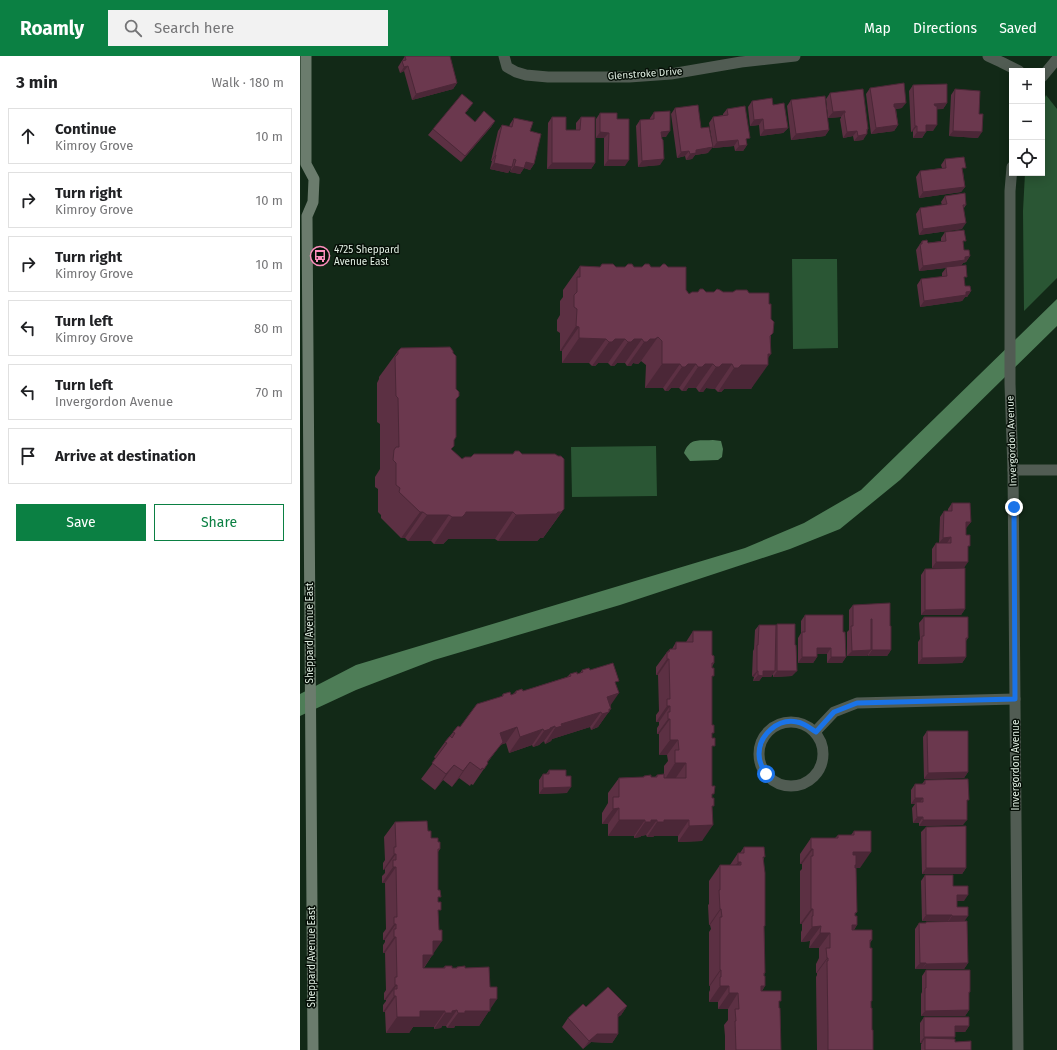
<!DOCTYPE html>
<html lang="en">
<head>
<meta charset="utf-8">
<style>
  :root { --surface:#fff; --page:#f2f2f2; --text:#202124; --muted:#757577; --line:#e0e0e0; --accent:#0b8043 }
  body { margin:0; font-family:"Fira Sans",sans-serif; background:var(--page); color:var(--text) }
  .controls { position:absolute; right:12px; top:12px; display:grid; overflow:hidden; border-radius:0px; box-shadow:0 2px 10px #0003 }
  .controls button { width:36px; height:36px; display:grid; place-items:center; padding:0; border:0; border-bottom:1px solid var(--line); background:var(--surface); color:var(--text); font:20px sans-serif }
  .stop { position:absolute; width:12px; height:12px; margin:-9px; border:3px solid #1a73e8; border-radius:50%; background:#fff }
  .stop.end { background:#1a73e8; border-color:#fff; box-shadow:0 1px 4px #0008 }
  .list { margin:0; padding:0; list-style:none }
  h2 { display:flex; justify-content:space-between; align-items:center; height:52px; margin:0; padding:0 16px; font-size:17px }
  h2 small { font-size:13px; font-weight:400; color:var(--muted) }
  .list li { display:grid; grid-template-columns:26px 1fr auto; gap:12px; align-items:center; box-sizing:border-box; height:56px; margin:0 8px 8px; padding:0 8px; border:1px solid var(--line); border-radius:0px }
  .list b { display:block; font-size:15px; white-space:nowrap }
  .list p { margin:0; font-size:13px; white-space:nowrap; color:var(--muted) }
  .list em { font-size:13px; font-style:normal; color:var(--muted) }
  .actions { display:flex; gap:8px; padding:12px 16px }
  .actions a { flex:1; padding:9px 0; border:1px solid var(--accent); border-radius:0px; text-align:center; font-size:14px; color:var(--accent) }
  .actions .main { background:var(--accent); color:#fff }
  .icon { flex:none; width:22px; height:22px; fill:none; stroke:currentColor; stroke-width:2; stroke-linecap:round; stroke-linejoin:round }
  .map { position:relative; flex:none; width:757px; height:994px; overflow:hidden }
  header { display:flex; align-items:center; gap:24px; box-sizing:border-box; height:56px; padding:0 20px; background:var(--accent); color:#fff }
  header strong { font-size:19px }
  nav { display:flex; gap:22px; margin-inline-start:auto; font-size:14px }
  .search { width:280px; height:36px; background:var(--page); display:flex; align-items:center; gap:10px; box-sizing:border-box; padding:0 14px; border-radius:0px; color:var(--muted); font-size:15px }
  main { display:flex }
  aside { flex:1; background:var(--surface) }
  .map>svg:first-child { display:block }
  .green { fill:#2a5634 }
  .water { fill:#4e7d57 }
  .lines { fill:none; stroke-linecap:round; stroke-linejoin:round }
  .minor { stroke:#515c53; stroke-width:11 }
  .tertiary { stroke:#515c53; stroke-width:11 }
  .secondary { stroke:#6b7c6d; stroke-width:11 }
  .wall { fill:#5c3043 }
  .shaded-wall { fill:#4b2737 }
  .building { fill:#6b384e; stroke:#4b2737 }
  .route { stroke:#1a73e8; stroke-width:5 }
  .labels { text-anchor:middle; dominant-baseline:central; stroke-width:3; stroke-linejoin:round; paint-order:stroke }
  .street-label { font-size:10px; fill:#e1efe3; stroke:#060f07 }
  .poi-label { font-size:10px; fill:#e1efe3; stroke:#060f07; text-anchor:start }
</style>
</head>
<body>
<header>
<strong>Roamly</strong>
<div class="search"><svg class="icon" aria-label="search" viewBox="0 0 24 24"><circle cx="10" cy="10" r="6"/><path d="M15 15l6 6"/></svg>Search here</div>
<nav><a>Map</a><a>Directions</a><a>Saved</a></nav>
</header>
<main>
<aside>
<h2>3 min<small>Walk · 180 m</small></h2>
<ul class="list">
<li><svg class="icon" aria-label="ahead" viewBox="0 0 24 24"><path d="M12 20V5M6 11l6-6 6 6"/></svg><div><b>Continue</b><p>Kimroy Grove</p></div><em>10 m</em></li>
<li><svg class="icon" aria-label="right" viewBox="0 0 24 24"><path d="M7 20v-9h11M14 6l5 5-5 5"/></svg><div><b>Turn right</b><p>Kimroy Grove</p></div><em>10 m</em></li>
<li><svg class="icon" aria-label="right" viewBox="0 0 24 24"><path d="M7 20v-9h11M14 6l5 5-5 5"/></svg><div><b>Turn right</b><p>Kimroy Grove</p></div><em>10 m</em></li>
<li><svg class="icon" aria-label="left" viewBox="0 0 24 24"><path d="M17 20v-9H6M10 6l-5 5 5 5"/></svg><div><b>Turn left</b><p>Kimroy Grove</p></div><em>80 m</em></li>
<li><svg class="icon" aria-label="left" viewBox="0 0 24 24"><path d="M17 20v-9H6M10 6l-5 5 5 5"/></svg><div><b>Turn left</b><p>Invergordon Avenue</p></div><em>70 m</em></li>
<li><svg class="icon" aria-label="arrive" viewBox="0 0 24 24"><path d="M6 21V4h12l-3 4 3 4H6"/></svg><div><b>Arrive at destination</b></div></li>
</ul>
<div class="actions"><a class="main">Save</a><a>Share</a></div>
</aside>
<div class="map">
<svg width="757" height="994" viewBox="0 0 757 994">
  <rect width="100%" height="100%" fill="#122917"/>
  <!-- green -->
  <path class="green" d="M746 39 757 53V222L724 255 723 155 725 117H742V48Z
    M492 203H537L538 292 493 293Z
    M356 390 357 440 272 441 271 391Z"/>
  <!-- water -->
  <path class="water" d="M757 243V270L600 424 540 473 490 493 320 549 134 604 56 634 0 660V638L56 609 445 492 504 467 561 434Z
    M413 384 421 385 423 393 422 401 418 404 390 405 384 397C390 381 399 385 413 384Z"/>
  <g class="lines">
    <!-- minor -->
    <path class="minor" d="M204 0 207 11 216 16 226 19 248 21H329L371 18 441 6 495 0
      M688 0 701 6 719 15
      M713 414H757
      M459 698a32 32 0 1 1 64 0a32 32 0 1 1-64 0Z
      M515 676 534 656 557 647 715 643"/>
    <!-- tertiary -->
    <path class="tertiary" d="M742 21 757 3
      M712 111 710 135V328L713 414 718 994"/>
    <!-- secondary -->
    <path class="secondary" d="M6 0V108L14 123 13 146 7 160 13 994"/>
  </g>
  <!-- wall -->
  <path class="wall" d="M105 0 157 27 153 33 112 44 104 15 100 17 98 11Z
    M613 29 647 47 643 53H637L633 75H626L622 82H613V75L611 76 609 35Z
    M570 32 602 52 596 53 598 69 594 75 571 78 566 38Z
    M655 33 678 82 649 80 651 39Z
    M530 37 568 73 563 84 554 85 553 80 543 82 540 63 541 62V61L528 62 526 43Z
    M491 44 529 74 525 80 491 84 487 50Z
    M452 45 488 72 483 77 460 80 459 69 450 70 448 51Z
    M375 52 401 72 408 97 395 99 392 103 386 104 385 100 377 102 371 58Z
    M169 53 165 57 175 66 195 65 191 71 161 106 128 79 133 73Z
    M427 53 447 87V89L443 95H435L434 90 413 92 409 67 413 61 423 59V58Z
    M354 56 366 81H362L360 109 338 111 336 70 340 64 350 63V62Z
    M300 57 325 110H304V82H296V63Z
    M252 61 266 74H276V67L281 61 295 107 291 113H247L248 67Z
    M214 62 230 75 234 108 230 114 224 112 220 118 210 116 211 112 208 117 190 113 192 105H191L198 75 202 69 209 71 210 68Z
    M645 103 663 116 665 131 661 136 619 142 616 121 620 115 642 112 641 109Z
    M645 140 666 149 664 152 662 173 619 179 616 158 620 152 642 149 641 146Z
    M645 176 663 189 664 194 670 200 666 206 663 207 661 210 665 230 671 235 667 241H665L662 245 620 251 617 229 621 223 642 221V217L646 212 619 215 616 194 622 185 628 187 641 185V182Z
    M280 210 300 211H351L386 234 389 238 406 236 449 237 469 248 471 281 468 302 451 333H424L421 336H418L415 333 406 332 403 336H399L396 332H388L386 335H382L379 332H371L368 335H365L363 332H345L346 309 341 305 338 308 333 307 331 310H327L325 307H317L314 310H311L308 307H298L295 310H292L289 307H262V295H260V277L257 275V264L260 259V245L263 241V234Z
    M98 295 156 344 154 384 151 393 162 403 264 453 243 482H240L237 485H198L195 483H148L143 488H134L131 485H108L105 482H101L81 462V459L78 456V433L75 431V421L80 413V368L77 366V327L79 323V321Z
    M652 447 671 466 666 472V479L668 492 664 512H632V493L636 487H639L640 461 644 455H648V453Z
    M625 513 665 553 661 559H621V519Z
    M553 549 590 570 591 594 587 600H568V599L567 600H547V576L549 574V554Z
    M505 559 543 576 546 601 542 607H527V598H517V601L513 607H498V582L501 577V565Z
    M624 561 668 582 666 585V601L662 607 618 608V586L620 583 619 567Z
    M477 568 492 620 473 621V618L471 621H462L459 625H453L454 621 452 620 453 595 454 593 455 574 459 569 476 570Z
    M393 575 412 599 414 607 412 611V753L402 785 378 786V780H354L353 781H347L346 779 341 780 340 781 334 782V780H308V768H302V757L308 747V737L319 722 343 721 344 720 351 721H355L357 719 364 722V710L368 705 367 699H359V678H357V672L359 669V666H356V659L359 655 358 619H356V611L367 596 370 593H372L376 586H386Z
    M282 614H290L316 629 309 655 298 671 291 674 290 671 252 683 251 685 245 688 244 685 241 687 239 689 233 691 232 689 209 697 206 687 200 689 187 707H188L177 723 173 729 171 728 170 730 159 722 152 731 143 724 135 734 121 723 136 703 134 701 145 686 158 670 160 671 201 641 203 638 211 639 213 638 216 635H223L267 621 270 618H277L280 617Z
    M627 675 668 716 664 722 624 723 623 681Z
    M249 714 266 720 267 737 239 738V724L243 718H246Z
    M625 724 667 747 663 769 619 770V767H613L612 752 615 748H611V734L615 728H622Z
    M95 766 128 775 131 782 138 786 140 793 138 796V857L133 898 124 912H143L145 910 152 912H156L157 911 165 912 190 953 179 970H155L154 972H147L146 970H142L141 972 134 973V971H113L109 977H86L85 956H83V949L86 945V944H84V937L86 934 85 897H83V889L85 886V884H83V877L86 873 85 827H82V820L85 817V813L83 814V807L85 804 84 781Z
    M626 771 666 812 662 818H622L621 776Z
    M554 775 560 812H555L557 856 555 858 557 869 554 874 572 884 570 887 571 947 573 994H517L516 921 517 919V917H516V908L519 902V892H509L510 885 501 886V876L502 874V868H500V815L502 813V808H500V798L511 782H535L538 779H551Z
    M444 791 464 802V871L465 917 464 919 465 930 462 935 479 948 481 994H425V980L424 969 428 964V953H418V946H409V936L410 934V930H409V876L411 873 410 869H409L408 849 409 848V825L420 809H430L438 797H440Z
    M625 819 653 830 664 845H657V851L668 907 664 913H615V873L619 867 648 866V865H622L621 825Z
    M626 914 670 936 669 937V954L665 960H621V938L622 936V920Z
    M327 950 321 959 318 961V978L312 987 291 986 283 993 262 971 268 962 286 951Z
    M624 961 669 970 665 976H655L653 982 655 986 671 994H621V988L622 987H620V967Z"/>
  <!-- shaded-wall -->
  <path class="shaded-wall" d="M108 10 104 15 100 17 104 11Z
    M157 27 153 33 112 44 116 38Z
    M606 47 602 52 590 54 594 48Z
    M647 47 643 53 630 54 634 48Z
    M545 55 541 61 528 62 533 56Z
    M463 63 459 69 450 70 454 64Z
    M195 65 191 71 161 106 165 100Z
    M598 69 594 75 571 78 576 72Z
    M626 69H637L633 75H622Z
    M615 70H617L613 75 611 76Z
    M488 72 483 77 460 80 464 74Z
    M567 73H568L564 79 567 78 563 84 554 85 558 80Z
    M529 74 525 80 491 84 496 78Z
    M370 75 366 81H357L361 76Z
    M557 75 553 80 543 82 547 76Z
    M653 75 682 76 678 82 649 80Z
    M300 76 309 77 304 82H296Z
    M617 76H626L622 82H613Z
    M438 84 434 90 413 92 417 86Z
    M447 89 443 95H435L439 90Z
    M413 91 408 97 395 99 392 103 386 104 390 98 396 94Z
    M389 95 385 100 377 102 381 96Z
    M195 99H196L192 105H191Z
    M364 103 360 109 338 111 342 105Z
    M308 104H329L325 110H304Z
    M226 106 234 108 230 114 224 112 220 118 210 116 214 110Z
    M194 107 212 111 208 117 190 113Z
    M252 107H295L291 113H247Z
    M665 131 661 136 619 142 623 136Z
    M666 167 662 173 619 179 623 173Z
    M670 200 666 206 663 207 661 210 619 215 623 210Z
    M671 235 667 241H665L662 245 620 251 624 245Z
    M276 270 279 271 262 295H260Z
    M358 281 341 305 338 308 333 307 331 310H327L344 286 350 283Z
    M279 282 306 283 289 307H262Z
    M315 283H325L308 307H298L295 310H292L309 286Z
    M334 283H342L325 307H317L314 310H311L328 286Z
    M468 298H471L463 309H468L451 333H424L421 336H418L434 312Z
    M362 308H380L363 332H345Z
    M388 308H396L379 332H371L368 335H365L382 311Z
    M405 308H413L396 332H388L386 335H382L398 311Z
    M422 308H432L415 333 406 332 403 336H399L416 311Z
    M264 453 245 479 243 482H240L237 485H198L216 459 258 456Z
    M120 456H123L105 482H101Z
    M166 456H213L195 483H148L143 488H134L152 461Z
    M127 459H149L131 485H108Z
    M666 466H671L666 472H662Z
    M651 481 647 487H639L643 482Z
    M636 506H668L664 512H632Z
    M665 553 661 559H621L625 554Z
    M517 592H531L527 598H513Z
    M571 594 567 600H547L552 595Z
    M572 594H591L587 600H568Z
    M502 601H517L513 607H498Z
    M531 601H546L542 607H527Z
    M666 601 662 607 618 608 622 602Z
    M367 603H369L358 619H356Z
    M457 615H458L454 621 452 620Z
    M463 615H475L471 621H462L459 625H453L458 619Z
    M477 615H497L492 620 473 621Z
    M319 637 308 653 307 641Z
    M367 650H370L359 666H356Z
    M309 653H311L298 671 291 674 302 658Z
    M301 656 290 671 252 683 251 685 245 688 255 672 261 668Z
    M368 663H370L359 678H357Z
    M255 670 244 685 241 687 239 689 233 691 244 675 250 672Z
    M217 671 206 687 200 689 183 713 200 677Z
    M243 673 232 689 209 697 220 681Z
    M370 684H378L367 699H359Z
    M170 706 159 722 152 731 163 715Z
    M375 707H386L375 723H365Z
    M154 709 143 724 135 734 146 718Z
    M668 716 664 722 624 723 628 717Z
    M271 731 267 737 239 738 243 732Z
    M615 742H623L619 748 616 746 615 748H611Z
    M319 752 308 768H302L313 753Z
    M617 761H623L619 767H613Z
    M319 764H345L334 780H308Z
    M351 764H357L346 779 341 780 340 781 334 782 345 766Z
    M364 764H389L378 780H354L353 781H347L357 766Z
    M623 764H667L663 769 619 770Z
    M413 769 402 785 378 786 389 770Z
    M511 793H513L502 808H500Z
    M553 796H571L560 812H554Z
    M94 798H96L85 813 83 814Z
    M438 806H441L430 821H427Z
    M93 811H96L85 827H82Z
    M626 812H666L662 818H622Z
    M657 839H668L664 845H653Z
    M420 853H421L410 869H409Z
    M511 853H513L502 868H500Z
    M626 859H652L648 865H622Z
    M652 860H668L664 866H648Z
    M94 868H96L85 884H83Z
    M552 869H557L546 885Z
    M521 870 510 885 501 886 512 871Z
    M520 877H530L519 892H509Z
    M94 881H96L85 897H83Z
    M133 885H142L122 914H112Z
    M527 902H528L517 917H516Z
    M620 907H626L622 913H615Z
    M668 907 664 913H622L626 908Z
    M420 914H421L410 930H409Z
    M95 929H97L86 944H84Z
    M420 930H429L418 946H409Z
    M461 930H465L454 946Z
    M429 937H438L428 953H418Z
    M94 940H96L85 956H83Z
    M190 943H197L179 970H155L154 972H147L158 957 165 955Z
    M327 950 321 959 312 966 318 958Z
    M157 954 146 970H142L141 972 134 973 145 957 152 955Z
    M669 954 665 960H621L625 955Z
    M120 955H145L134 971H113L109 977H86L97 961Z
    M655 970H669L665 976H650Z
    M297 978H318L312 987 291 986 283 993 289 985Z
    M624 981H655L650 986 625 982 622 987H620Z"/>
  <!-- building -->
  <path class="building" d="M105 0H150L157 27 116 38 108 10 104 11 102 5 106 4Z
    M604 27 606 47 594 48V51H595L598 69 576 72 570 32Z
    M647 28V47L634 48 635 50H637V69H626V76H617V70H615L613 29Z
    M563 33 568 73H567V78L558 80 557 75 547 76 544 57H545V55L533 56 530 37Z
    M655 33 680 35 679 58H683L682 76 653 75Z
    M162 38 173 47 165 57 175 66 184 55 195 65 165 100 133 73Z
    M525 40 529 74 496 78 491 44Z
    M472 42 473 49 484 47 488 72 464 74 463 63 454 64 452 45Z
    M398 49 401 72 409 71 413 91 396 94V97L390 98 389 95 381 96 375 52Z
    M445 50 450 82 446 83 447 89 439 90 438 84 417 86 413 61 428 59 427 53Z
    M370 55V75L361 76 362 83 363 84 364 103 342 105 340 64 354 63V56Z
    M300 57H317V63H329V104H308L309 77 300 76Z
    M252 61H266V74H280L281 61H295V107H252Z
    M214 62 233 66 230 75 241 78 234 108 226 106 224 112 214 110 216 104 214 103 212 111 194 107 196 99H195L202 69 212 71Z
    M664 101 666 112H662L665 131 623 136 620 115 646 112 645 103Z
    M665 137 666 149H663L666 167 623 173 620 152 647 148 645 140Z
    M664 174 666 185H663L664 194H669L670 200 665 201V204L623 210 620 188H622V185L627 184 628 187 646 185 645 176Z
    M302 208H313L316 211H325L328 208H332L334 211H342L345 208H349L351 211H360L363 208H365L368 211H386V234L389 238 392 236H398L400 233H403L406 236H414L417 233 420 234 423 236H433L436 234H447L449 237H469V248H471V263L474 266 473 277 470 280 471 298H468V309H441L438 312H434L432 308H422L419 311H416L413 308H405L402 311H398L396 308H388L385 311H382L380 308H362V285L358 281 355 283H350L347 286H344L342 283H334L331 286H328L325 283H315L312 286H309L306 283 279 282V271L276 270 277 253 274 251V239L277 236V221H280V210L300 211Z
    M666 209 667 221H664L665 230H670L671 235 666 236V239L624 245 621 223 647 220 646 211Z
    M150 291 153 295V297L156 300V333L159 336V340L156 343V381L154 384V390L151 393 162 403 165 401H171L174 398H213L215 395H219L222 398H255L258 400H261L264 403V453L261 456H258L256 458 216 459 213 456H166L165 458 162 461H152L149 459H127L123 456H120L99 436 100 432 96 429V407L93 404 94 394 96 391H99L98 342 96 340 95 301 98 298V295L101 292Z
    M652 447H670L671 466H666V479H670V490H668V506H636V487H651V481L643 482 644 455H652Z
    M665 512V553L625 554V513Z
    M590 547V570H591V594H572V563H571V594L552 595 551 570H553V549Z
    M505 559H543V576H545L546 601H531V592H517V601H502V576H505Z
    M624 561H668V582H666V601L622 602V580H624Z
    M477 568H495V589H496L497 615H477Z
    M459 569H476L475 615H463V620L458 619V615H457V589H458Z
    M393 575H412V599L414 600V607H412V612H414V620H412V669H414V677H412V682H415V690H412V730H415L414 738H412V742H414V750H412L413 769 389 770V764H364V766H357V764H351V766H345V764H319V752L313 753V741H319V722L344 721V720L351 719V721H357V719L364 718V722H386V707H375V694H379L378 684H370V663H368V656H370V650H367V643H370L369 603H367V596H369L370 593H376V586H393Z
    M313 607 319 625 315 626 319 637 307 641 311 653H309V656L302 658 301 656 261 668 262 670 255 672V670L250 672V673L244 675 243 673 220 681 217 671 200 677 203 686 187 706 188 707 184 713 182 712 181 714 170 706 163 715 154 709 146 718 132 707 147 687 145 686 150 680 152 682 155 677 153 676 158 670 160 671 177 648 203 640V638L210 636 211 639 216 637V635L222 633 223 635 271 620 270 618 277 616V618L283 616 282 614 289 612 290 614Z
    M627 675H668V716L628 717Z
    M249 714H266V720H271V731L243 732V718H249Z
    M668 723 669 744H667V764H623V761H617L616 746H623V742H615V728H625V724Z
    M127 765 128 775H131V782H138V786H140V793H138V834H140L141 841H138V846H141V854H138L139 874H142V885H133V899H123V912H145V910H152V912H157V911L165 910V912L189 911 190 931H197V943H190V955H165V957H158L157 954 152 955V957H145V955H120V961H97L96 940H94V933H97V929H95V921H97L96 881H94V873H96V868H94V861H97L96 811H93V804H96V798H94V791H96L95 766Z
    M666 770V812H626V771Z
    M554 775H571V796H553V799H556V809H555V812H556L557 856 555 857V860H557V869H552V874H572V884H570V892H572V945H571V952H572V974H573V994H528V975L527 905H528V902H527L526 892H530V877H520L521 870 512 871V860H513V853H511V800H513V793H511V782H538V779H554Z
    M444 791H464L465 801H463L465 817V870H464L465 917H464V920H465V930H461V935H481V945H479V952H480L481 994H436L435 965H436L435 953H439L438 937H429V930H420V921H421V914H420V861H422L421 853H420L419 834H420V809H441V806H438V797H444Z
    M625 819H653V830H668V839H657V851H668V860H652V859H626Z
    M667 865 668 907 626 908V907H620L619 867H626V866Z
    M626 914H670V936H669V954L625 955V932H626Z
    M308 931 327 950 318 958V978H297L289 985 268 962 283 948 286 951Z
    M624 961H669V970H655V981H624Z
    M625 982 655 983V986L671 985V994H625Z"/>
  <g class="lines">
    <!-- route -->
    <path class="route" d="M466 718C462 712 459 705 459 698 459 679 478 662 497 666 504 667 510 672 516 676L534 656 557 647 715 643 714 451"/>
  </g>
  <!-- icons -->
  <defs>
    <g id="bus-ring" transform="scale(1)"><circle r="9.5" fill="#060f07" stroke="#fe8ebd" stroke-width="1.5"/><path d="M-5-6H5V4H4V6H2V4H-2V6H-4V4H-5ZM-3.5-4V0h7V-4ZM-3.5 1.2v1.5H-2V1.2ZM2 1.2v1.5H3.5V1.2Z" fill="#fe8ebd"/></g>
  </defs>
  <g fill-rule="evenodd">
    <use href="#bus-ring" x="20" y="200"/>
  </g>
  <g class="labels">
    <!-- street labels -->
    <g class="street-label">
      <text transform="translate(345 18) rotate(-4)">Glenstroke Drive</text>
      <text transform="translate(712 385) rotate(-92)">Invergordon Avenue</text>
      <text transform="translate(10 577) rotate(-90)">Sheppard Avenue East</text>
      <text transform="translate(716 709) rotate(-90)">Invergordon Avenue</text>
      <text transform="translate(12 901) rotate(-90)">Sheppard Avenue East</text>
    </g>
    <!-- poi labels -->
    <g class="poi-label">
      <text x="34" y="194">4725 Sheppard<tspan x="34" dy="12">Avenue East</tspan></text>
    </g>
  </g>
</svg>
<div class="controls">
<button>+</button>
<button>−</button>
<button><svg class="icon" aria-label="locate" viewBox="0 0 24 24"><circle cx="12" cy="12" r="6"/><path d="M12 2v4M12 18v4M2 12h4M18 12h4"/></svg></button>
</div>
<div class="stop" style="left:466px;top:718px"></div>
<div class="stop end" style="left:714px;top:451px"></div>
</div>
</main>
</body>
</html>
